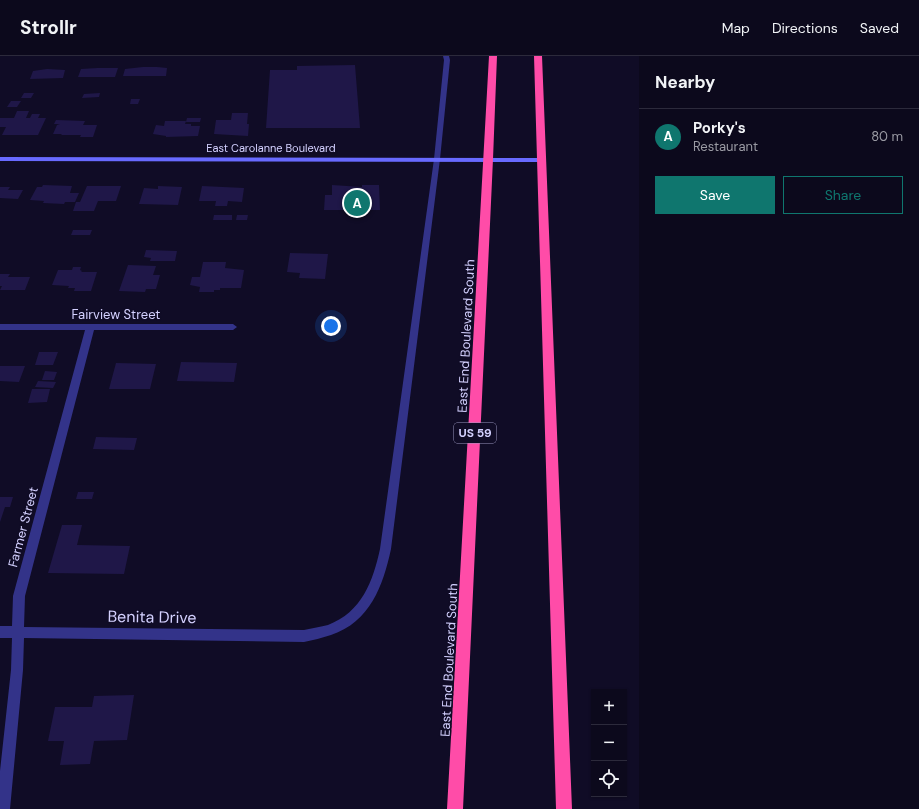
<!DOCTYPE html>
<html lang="en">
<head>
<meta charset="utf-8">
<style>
  :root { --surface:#0c091c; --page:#151225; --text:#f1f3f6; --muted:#9a9aa3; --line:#2c2a3b; --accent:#0f766e }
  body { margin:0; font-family:"DM Sans",sans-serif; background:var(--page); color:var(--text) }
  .controls { position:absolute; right:12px; bottom:12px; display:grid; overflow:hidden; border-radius:0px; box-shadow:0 1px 3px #0004 }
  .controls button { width:36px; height:36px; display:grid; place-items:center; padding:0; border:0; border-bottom:1px solid var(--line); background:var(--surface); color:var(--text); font:20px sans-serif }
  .you { position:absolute; left:331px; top:270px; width:14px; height:14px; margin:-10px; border:3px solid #fff; border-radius:50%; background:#1a73e8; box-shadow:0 0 0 6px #1a73e833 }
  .badge { display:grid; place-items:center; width:26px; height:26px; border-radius:50%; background:var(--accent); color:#fff; font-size:13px; font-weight:700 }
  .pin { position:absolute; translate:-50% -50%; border:2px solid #fff; box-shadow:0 1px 4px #0006 }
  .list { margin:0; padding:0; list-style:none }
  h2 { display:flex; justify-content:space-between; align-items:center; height:52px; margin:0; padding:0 16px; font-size:17px }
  h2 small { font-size:13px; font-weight:400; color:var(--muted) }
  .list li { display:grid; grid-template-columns:26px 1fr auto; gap:12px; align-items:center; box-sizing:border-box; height:56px; padding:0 16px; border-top:1px solid var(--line) }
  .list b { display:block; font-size:15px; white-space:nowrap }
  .list p { margin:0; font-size:13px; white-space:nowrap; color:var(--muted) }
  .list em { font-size:13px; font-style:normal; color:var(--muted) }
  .actions { display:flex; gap:8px; padding:12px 16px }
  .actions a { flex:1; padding:9px 0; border:1px solid var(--accent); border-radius:0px; text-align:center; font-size:14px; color:var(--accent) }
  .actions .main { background:var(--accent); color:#fff }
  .icon { flex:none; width:22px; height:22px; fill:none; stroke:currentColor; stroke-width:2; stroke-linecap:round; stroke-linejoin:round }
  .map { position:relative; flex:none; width:639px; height:753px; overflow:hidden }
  header { display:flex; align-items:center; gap:24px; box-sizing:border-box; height:56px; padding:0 20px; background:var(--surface); border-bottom:1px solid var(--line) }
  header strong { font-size:19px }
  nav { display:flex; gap:22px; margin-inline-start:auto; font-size:14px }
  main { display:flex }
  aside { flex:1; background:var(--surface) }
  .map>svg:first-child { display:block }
  .building { fill:#1f1748 }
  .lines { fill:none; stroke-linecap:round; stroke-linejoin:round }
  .street { fill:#333389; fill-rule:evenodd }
  .secondary { fill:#686aff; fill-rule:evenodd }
  .highway { fill:#ff4ca8; fill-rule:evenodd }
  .labels { text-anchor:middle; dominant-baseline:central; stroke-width:3; stroke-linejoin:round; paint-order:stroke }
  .far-street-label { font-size:11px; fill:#d4d1ff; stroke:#100c26 }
  .shield { fill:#100c26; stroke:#9996be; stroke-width:1 }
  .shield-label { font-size:12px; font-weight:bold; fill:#d4d1ff }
  .street-label { font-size:13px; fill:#d4d1ff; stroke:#100c26 }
  .near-street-label { font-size:16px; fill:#d4d1ff; stroke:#100c26 }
</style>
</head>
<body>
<header>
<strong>Strollr</strong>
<nav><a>Map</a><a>Directions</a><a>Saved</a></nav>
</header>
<main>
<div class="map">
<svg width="639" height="753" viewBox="0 0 639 753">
  <rect width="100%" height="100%" fill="#100c26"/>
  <!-- building -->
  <path class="building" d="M355 9 360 72H266L270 14H297V10Z
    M143 11H157L167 12 166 20H123L125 13Z
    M98 12H118L115 21H78L81 13Z
    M47 13 65 14 63 22 30 23 33 15Z
    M24 37H34L31 42H21Z
    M100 37 99 41 82 42 84 38Z
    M131 43H140L138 48H130Z
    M11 45H21L17 51H7Z
    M17 55H29L26 62H30L32 58H40L38 62H46L38 79H2L6 71H0V62H14Z
    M232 57H248L247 68H249L248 80 214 78 216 64H231Z
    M187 62H201L200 66H186Z
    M56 64 85 65 83 69H97L93 81H80L81 79H61L62 78H53L57 69 60 68H54Z
    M165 65H186L185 68H191V70H200L198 80 166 81V80L153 78 156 69 164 70Z
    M43 129 72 130 70 137H79L75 146H65L64 148 43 147 44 145 30 144 37 131H42Z
    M332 129 362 131V129H379L380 154H324L325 139H332Z
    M87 130H121L116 145H98L94 155H73L76 146H80Z
    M158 130 182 131 178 149 139 148 144 132 158 133Z
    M202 130 244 132 242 146 228 145 227 150H215L216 145H199Z
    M0 131H10L8 134H23L18 143 0 142Z
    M214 159H232V164H213Z
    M237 159H248L247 164H236Z
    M73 174H92L90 179H71Z
    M146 194 177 195 175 205H150L151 202 144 201Z
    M290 197 328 198 325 223 299 222 300 217 287 216Z
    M203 206H226L225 212 244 214 241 232H220V234H214V236H199L200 231 190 229 192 221H200Z
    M128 209 156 210 153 219H160L156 233H146L145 236 119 235Z
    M73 211H81L80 214 82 215 81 216H97L91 235H74L75 232H68L69 230 52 229 58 214H72Z
    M0 218H10L8 221H30L25 234H0L2 230H0Z
    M39 296H58L53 309H35Z
    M181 306 237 307 234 326 177 325Z
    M116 307 156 308 150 333H109Z
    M0 310H25L19 326 0 325Z
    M45 315 57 316 54 324H42Z
    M38 325 56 326 53 332 35 331Z
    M32 333H50L47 346 28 347Z
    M96 381 137 382 134 394 93 393Z
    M78 436H94L92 443H76Z
    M0 441H13L10 451H5L0 466Z
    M62 469H82L77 489 130 490 124 518 48 517Z
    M134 639 127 684 94 685 90 708 60 709 64 685H48L55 651H92L94 640Z"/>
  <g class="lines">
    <!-- street -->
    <path class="street" d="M443 0H449L450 4 440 103 391 493C383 530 370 566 331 579 322 582 313 584 304 586L24 582 23 614 10 753H0V715L11 614 12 582H0V570H12L13 540 85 274H0V268H233L237 271 233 274H94L25 540 24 571 304 574C312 572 321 571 328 569 362 556 373 525 380 493L434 103 444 4Z"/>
    <!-- secondary -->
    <path class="secondary" d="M0 101 542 102 545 104 542 106 0 105Z"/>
    <!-- highway -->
    <path class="highway" d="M489 0H497L493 103 463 753H447Z
      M534 0H542L572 753H556Z"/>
  </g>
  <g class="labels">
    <!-- far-street labels -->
    <g class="far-street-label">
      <text x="271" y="92">East Carolanne Boulevard</text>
    </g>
    <!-- shield labels -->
    <rect class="shield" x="454" y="367" width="42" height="20" rx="3"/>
    <g class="shield-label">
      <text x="475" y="377">US 59</text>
    </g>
    <!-- street labels -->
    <g class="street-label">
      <text x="116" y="258">Fairview Street</text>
      <text transform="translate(466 280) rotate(-87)">East End Boulevard South</text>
      <text transform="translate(23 471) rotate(-75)">Farmer Street</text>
      <text transform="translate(449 604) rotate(-87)">East End Boulevard South</text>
    </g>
    <!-- near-street labels -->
    <g class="near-street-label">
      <text transform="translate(152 561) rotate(1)">Benita Drive</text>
    </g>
  </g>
</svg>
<div class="controls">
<button>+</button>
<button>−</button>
<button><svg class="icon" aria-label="locate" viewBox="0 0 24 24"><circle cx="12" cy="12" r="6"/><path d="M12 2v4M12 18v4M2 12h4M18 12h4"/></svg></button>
</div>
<div class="you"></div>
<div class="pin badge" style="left:357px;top:147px">A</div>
</div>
<aside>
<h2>Nearby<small></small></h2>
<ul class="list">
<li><span class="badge">A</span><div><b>Porky's</b><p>Restaurant</p></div><em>80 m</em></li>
</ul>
<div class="actions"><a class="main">Save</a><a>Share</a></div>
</aside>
</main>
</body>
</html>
